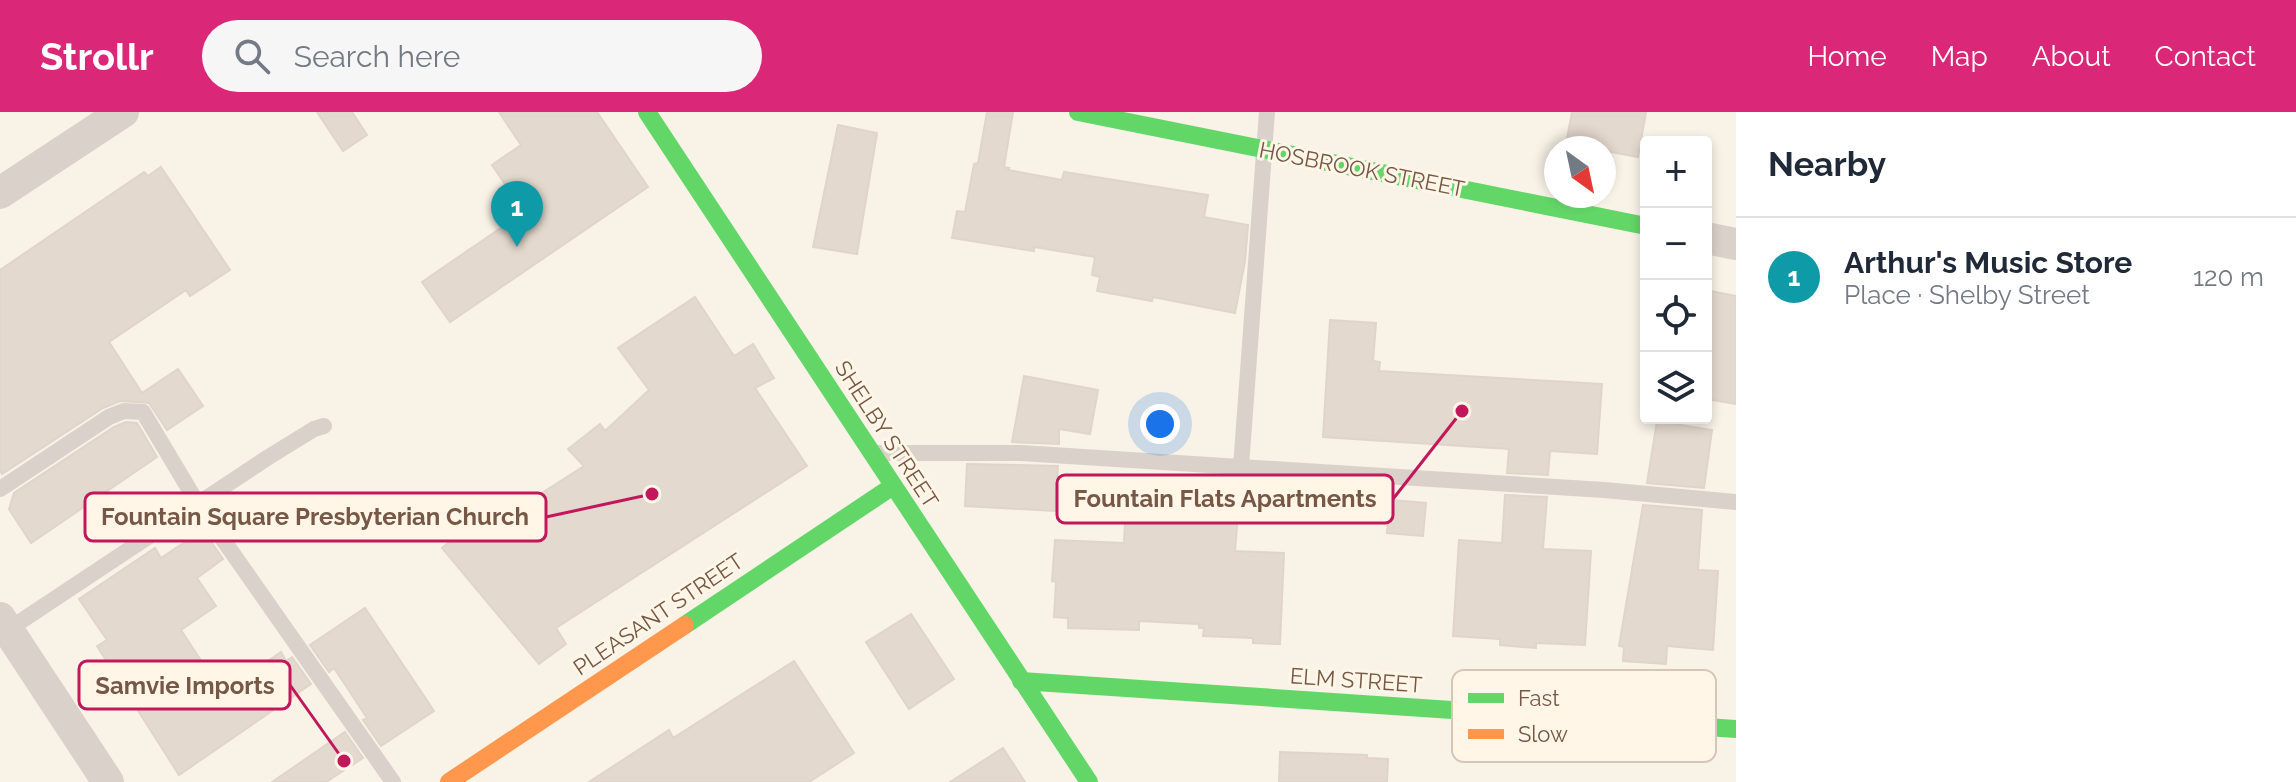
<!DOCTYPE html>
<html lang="en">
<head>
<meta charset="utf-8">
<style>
  :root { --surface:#fff; --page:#f6f6f7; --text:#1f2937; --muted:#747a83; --line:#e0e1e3; --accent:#db2777 }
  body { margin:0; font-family:Raleway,sans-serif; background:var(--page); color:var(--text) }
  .controls { position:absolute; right:24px; top:24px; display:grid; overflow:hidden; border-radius:8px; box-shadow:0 4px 12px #0003 }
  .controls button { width:72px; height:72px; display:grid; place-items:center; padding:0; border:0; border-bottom:2px solid var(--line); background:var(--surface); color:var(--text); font:40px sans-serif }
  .compass { position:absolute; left:1544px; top:24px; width:72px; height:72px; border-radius:50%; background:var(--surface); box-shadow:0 4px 12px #0003; rotate:147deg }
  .you { position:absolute; left:1160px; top:312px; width:28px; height:28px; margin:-20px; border:6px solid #fff; border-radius:50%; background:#1a73e8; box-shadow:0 0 0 12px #1a73e833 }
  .badge { display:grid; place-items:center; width:52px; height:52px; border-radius:50%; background:var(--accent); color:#fff; font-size:26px; font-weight:700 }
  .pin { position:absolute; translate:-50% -66px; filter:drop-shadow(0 2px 4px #0008) }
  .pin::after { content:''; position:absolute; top:42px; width:28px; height:24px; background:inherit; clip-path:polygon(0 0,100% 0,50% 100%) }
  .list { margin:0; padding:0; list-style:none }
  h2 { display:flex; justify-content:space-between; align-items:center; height:104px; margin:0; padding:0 32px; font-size:34px }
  h2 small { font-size:26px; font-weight:400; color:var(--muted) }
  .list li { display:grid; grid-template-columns:52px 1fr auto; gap:24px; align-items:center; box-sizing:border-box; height:120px; padding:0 32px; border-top:2px solid var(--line) }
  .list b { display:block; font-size:30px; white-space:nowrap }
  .list p { margin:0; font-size:26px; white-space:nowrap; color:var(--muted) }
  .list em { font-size:26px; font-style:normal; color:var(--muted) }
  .icon { flex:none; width:44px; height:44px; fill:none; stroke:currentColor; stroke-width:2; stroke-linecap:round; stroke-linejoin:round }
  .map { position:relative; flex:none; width:1736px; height:670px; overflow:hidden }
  header { display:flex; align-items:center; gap:48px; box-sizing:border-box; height:112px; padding:0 40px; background:var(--accent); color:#fff }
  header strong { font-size:38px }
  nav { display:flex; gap:44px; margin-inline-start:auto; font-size:28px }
  .search { width:560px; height:72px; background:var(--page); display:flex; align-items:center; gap:20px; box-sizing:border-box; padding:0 28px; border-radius:44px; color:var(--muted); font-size:30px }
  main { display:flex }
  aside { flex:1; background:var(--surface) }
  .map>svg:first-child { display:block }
  .building { fill:#e4d9ce; stroke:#e1d4c9; stroke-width:2 }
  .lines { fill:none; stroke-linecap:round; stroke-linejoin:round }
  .lane { stroke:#dbd1cb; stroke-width:16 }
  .street { stroke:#dbd1cb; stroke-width:32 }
  .fast { stroke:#63d668; stroke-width:18 }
  .slow { stroke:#ff974d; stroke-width:18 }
  .labels { text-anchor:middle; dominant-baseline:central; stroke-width:6; stroke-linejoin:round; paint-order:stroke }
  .street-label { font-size:22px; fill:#775746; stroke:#fff6e8 }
  .key { fill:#fff6e8; stroke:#d6c6b7; stroke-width:2 }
  .key-label { font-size:22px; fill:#775746 }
  .leader { fill:none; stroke:#c2185b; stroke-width:3 }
  .callout-dot { fill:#c2185b; stroke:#fff6e8; stroke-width:3 }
  .callout { fill:#fff6e8; stroke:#c2185b; stroke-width:3 }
  .callout-label { font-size:24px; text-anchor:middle; font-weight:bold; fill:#775746 }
</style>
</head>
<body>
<header>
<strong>Strollr</strong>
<div class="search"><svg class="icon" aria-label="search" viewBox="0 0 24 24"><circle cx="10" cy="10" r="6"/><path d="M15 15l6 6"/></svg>Search here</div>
<nav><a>Home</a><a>Map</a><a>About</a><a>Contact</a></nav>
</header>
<main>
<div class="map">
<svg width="1736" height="670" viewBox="0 0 1736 670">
  <rect width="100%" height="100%" fill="#f8f2e7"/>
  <!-- building -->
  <path class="building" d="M317 0H352L367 23 343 39Z
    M499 0H597L648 75 450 210 422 170 524 100 492 53 521 33Z
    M987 0H1013L1004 55 1009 56 1008 58 1062 68 1064 60 1208 83 1204 105 1248 113 1245 149 1235 201 1153 185 1152 189 1097 179 1100 165 1092 163 1095 145 1034 135V139L952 126 957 99 965 100 974 52 978 51Z
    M1572 0H1646L1638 45 1606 39 1604 36 1566 32Z
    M838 13 877 21 857 142 813 135Z
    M161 55 230 158 190 184 186 178 109 230 142 281 178 257 203 294 167 318 149 291 120 289 103 296 2 362 0 358V158L144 60 148 64Z
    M1706 178 1736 184V292L1706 287Z
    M695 185 734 244 753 232 774 266 755 276 807 354 556 516 566 532 539 552 442 436 473 411 481 420 584 354 568 337 600 312 605 319 649 278 618 236Z
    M1330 208 1376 211 1373 249 1380 250 1379 259 1602 272 1597 342 1550 339 1548 363 1507 361 1509 337 1323 325Z
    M1024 264 1098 278 1090 322 1059 317V332L1012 330Z
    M1657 309 1712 318 1704 376 1647 371Z
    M126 310 137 311 157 345 31 431 9 397 14 381 114 315Z
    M967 352 1058 354 1055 399 965 394Z
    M1127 366 1165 367V371L1240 376 1235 439 1284 441 1280 532 1253 531V526L1203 524 1204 516H1199V512L1139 509V518L1068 516V506L1054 505 1056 470 1052 469 1055 428 1124 431Z
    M1505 383 1547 385 1543 437 1591 439 1585 533 1536 531V536L1500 533V527L1453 524 1459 428 1502 431Z
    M1390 388 1426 391 1423 424 1387 421Z
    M1643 393 1702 398 1698 458 1718 459 1713 538 1667 534 1666 552 1623 549 1624 535 1619 534Z
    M203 418 223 447 197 466 216 494 181 518 219 576 233 567 236 571 281 540 286 549 292 545 311 572 179 663 97 534 107 528 79 487 155 436 161 446Z
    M365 496 434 599 381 634 363 608 367 606 334 556 329 560 310 533Z
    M911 502 954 567 909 597 866 530Z
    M794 549 854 641 809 670H589L669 618 673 626Z
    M345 620 363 646 326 670H272Z
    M1003 636 1025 670H950Z
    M1280 640 1367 643V646L1388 647 1387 670H1279Z"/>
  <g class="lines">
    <!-- lane -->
    <path class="lane" d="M877 341H1021L1604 378 1736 390
      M1241 355 1267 0
      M0 377 109 305 124 299 143 300 198 392 393 670
      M3 521 267 346 314 317 324 314"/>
    <!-- street -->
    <path class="street" d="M0 81 123 0
      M1706 126 1736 132
      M0 506 108 670"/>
    <!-- fast -->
    <path class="fast" d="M647 0 1089 670
      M1078 0 1646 114
      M685 513 893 374
      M1021 569 1736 617"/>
    <!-- slow -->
    <path class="slow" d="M449 670 685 513"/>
  </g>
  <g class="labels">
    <!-- street labels -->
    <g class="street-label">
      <text transform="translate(1362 57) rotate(11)">HOSBROOK STREET</text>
      <text transform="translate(887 322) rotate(57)">SHELBY STREET</text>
      <text transform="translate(658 502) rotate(-34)">PLEASANT STREET</text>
      <text transform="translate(1356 568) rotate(4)">ELM STREET</text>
    </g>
  </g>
  <!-- legend -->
  <rect x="1452" y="558" width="264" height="92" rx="12" class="key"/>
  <rect x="1468" y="581" width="36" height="10" fill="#63d668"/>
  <rect x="1468" y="617" width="36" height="10" fill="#ff974d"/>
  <g class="key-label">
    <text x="1518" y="594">Fast</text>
    <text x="1518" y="630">Slow</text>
  </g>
  <!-- callouts -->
  <path class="leader" d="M1462 299L1393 387M652 382L546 405M344 649L290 573"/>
  <g class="callout-dot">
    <circle cx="1462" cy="299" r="8"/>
    <circle cx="652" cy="382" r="8"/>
    <circle cx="344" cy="649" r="8"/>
  </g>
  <g class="callout">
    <rect x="1057" y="363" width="336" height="48" rx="8"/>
    <rect x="85" y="381" width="461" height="48" rx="8"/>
    <rect x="79" y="549" width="211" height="48" rx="8"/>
  </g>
  <g class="callout-label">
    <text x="1225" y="395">Fountain Flats Apartments</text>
    <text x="315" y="413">Fountain Square Presbyterian Church</text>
    <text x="185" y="582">Samvie Imports</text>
  </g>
</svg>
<div class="controls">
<button>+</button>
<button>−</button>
<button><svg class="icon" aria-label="locate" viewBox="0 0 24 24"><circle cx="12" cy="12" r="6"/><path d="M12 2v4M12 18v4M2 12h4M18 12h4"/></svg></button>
<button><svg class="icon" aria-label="layers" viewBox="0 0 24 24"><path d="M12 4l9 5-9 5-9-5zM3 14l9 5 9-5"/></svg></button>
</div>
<svg class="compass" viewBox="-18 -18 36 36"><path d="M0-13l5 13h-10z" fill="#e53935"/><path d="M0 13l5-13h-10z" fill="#747a83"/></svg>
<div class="you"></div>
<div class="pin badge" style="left:517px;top:135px;background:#0f9aa8">1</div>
</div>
<aside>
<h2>Nearby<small></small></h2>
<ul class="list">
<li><span class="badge" style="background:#0f9aa8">1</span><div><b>Arthur's Music Store</b><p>Place · Shelby Street</p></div><em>120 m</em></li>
</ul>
</aside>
</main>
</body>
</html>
